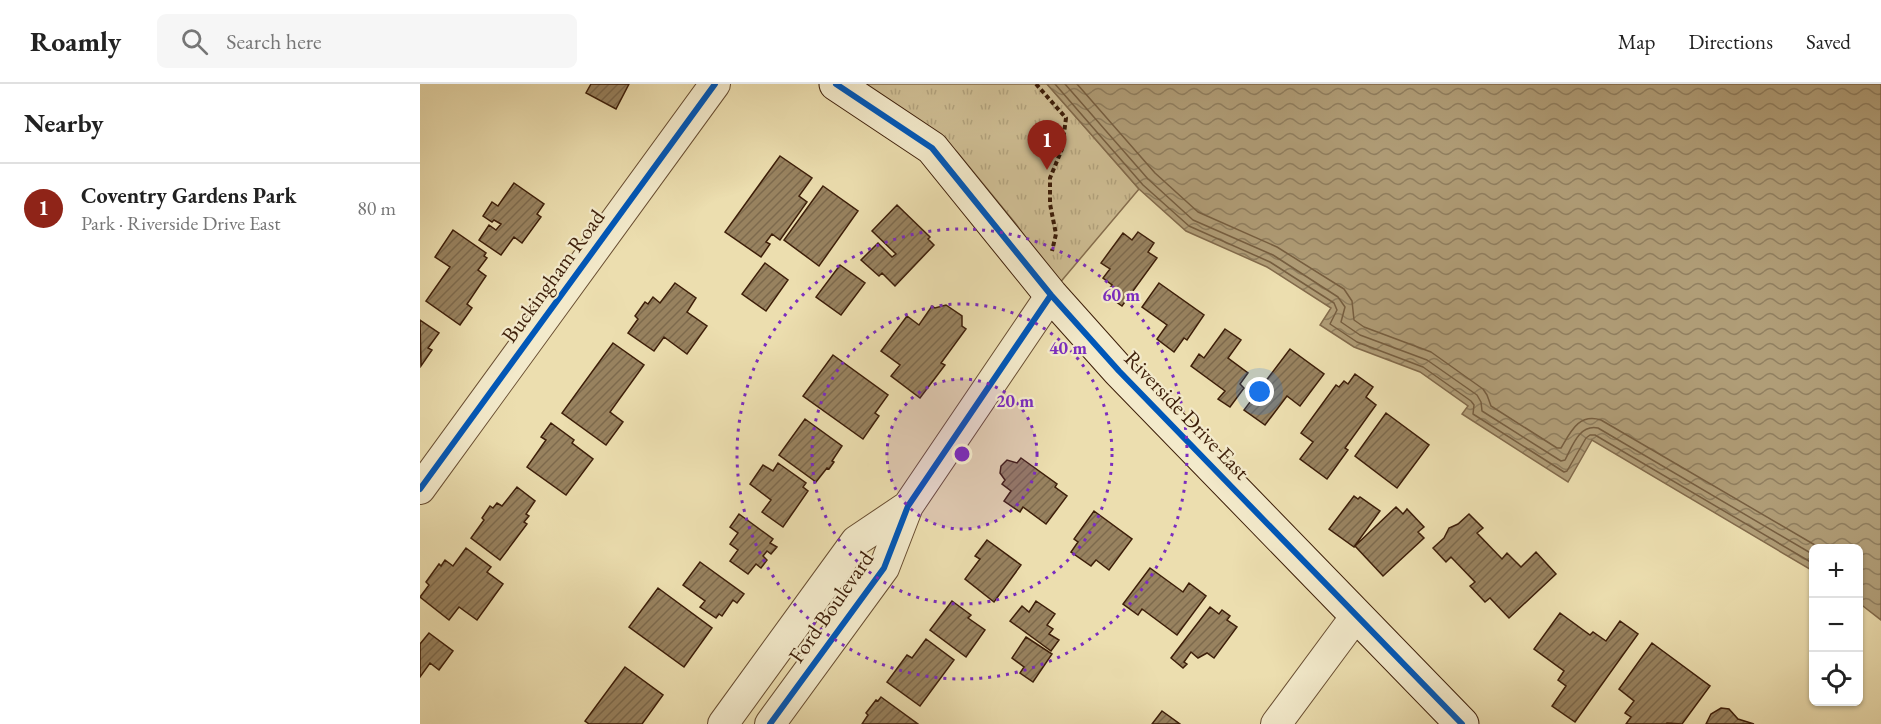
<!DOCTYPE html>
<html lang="en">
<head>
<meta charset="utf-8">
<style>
  :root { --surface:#fff; --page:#f6f6f6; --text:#222; --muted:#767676; --line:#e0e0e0; --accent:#8f2418 }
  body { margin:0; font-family:"EB Garamond",serif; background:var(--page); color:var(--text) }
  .controls { position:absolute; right:18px; bottom:18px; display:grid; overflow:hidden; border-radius:9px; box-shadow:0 2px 4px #0004 }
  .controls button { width:54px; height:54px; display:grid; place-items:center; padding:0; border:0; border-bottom:2px solid var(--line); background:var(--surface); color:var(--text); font:30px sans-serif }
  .you { position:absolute; left:840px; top:308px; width:21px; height:21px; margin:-15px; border:4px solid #fff; border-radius:50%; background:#1a73e8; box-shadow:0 0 0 9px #1a73e833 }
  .badge { display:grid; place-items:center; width:39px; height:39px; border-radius:50%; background:var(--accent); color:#fff; font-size:20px; font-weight:700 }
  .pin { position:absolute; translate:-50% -50px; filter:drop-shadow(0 2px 3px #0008) }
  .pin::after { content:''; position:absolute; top:32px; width:21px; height:18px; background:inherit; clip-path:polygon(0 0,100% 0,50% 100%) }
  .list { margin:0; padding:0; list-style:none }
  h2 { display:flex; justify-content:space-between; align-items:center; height:78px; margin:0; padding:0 24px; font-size:26px }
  h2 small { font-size:20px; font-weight:400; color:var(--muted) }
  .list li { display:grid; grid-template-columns:39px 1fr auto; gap:18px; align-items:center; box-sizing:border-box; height:90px; padding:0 24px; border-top:2px solid var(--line) }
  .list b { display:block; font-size:22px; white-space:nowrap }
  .list p { margin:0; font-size:20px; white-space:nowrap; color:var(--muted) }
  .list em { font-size:20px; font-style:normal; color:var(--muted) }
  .icon { flex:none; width:33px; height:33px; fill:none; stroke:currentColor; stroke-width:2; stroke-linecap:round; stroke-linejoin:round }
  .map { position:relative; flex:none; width:1461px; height:640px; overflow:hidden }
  header { display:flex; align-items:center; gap:36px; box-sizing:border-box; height:84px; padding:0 30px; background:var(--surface); border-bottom:2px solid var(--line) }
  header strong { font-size:28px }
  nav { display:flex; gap:33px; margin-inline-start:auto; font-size:21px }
  .search { width:420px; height:54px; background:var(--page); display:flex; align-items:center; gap:15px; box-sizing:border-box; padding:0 21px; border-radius:9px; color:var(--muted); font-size:22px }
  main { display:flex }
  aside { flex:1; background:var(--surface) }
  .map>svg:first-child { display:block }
  .park { fill:url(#park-tufts); stroke:#866e4e; stroke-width:1.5 }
  .water { fill:url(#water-waves); stroke:#826a4b; stroke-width:1.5 }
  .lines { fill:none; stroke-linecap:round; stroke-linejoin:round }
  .shore { stroke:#765e40; stroke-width:1.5 }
  .building { fill:url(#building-hatch); stroke:#3d1e09; stroke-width:1.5 }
  .minor-casing { stroke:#694e32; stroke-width:32 }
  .secondary-casing { stroke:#3d1e09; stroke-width:35 }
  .path { stroke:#3d1e09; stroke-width:4; stroke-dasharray:4.5 3; stroke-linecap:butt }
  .minor { stroke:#f3eacb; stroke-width:30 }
  .secondary { stroke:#f3eacb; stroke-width:33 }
  .cycleway-casing { stroke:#f3eacb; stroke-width:10 }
  .cycleway { stroke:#0057b8; stroke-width:6 }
  .ring { fill:none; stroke:#7b2cbf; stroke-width:3; stroke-dasharray:3 6 }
  .labels { text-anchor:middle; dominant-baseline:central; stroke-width:4.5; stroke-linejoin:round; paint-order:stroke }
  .street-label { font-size:22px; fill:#3d1e09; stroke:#f3eacb }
  .centre { fill:#7b2cbf; stroke:#f3eacb; stroke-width:3 }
  .ring-label { font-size:18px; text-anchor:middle; font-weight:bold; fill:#7b2cbf; stroke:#f3eacb; stroke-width:4.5; stroke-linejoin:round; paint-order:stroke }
</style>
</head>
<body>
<header>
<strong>Roamly</strong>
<div class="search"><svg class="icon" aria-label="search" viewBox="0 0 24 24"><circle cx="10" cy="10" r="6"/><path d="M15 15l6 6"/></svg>Search here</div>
<nav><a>Map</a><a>Directions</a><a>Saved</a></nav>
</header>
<main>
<aside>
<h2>Nearby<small></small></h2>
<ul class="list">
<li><span class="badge">1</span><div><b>Coventry Gardens Park</b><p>Park · Riverside Drive East</p></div><em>80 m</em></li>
</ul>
</aside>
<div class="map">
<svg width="1461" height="640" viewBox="0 0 1461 640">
  <defs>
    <pattern id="park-tufts" width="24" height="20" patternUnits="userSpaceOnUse" patternTransform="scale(1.5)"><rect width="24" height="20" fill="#cebd93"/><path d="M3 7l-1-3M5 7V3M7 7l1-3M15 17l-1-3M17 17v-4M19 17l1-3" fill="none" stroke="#b2a27d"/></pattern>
    <pattern id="water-waves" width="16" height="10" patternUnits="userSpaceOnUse" patternTransform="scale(1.5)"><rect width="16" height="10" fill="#b09d77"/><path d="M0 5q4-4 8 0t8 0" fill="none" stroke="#907f60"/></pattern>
    <pattern id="building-hatch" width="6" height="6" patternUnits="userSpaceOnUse" patternTransform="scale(1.5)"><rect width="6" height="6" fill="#98825f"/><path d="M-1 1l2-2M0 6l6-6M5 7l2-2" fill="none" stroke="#7d6a4d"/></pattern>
  </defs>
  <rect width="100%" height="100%" fill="#ecdeaf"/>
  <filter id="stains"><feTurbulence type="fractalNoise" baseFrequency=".00333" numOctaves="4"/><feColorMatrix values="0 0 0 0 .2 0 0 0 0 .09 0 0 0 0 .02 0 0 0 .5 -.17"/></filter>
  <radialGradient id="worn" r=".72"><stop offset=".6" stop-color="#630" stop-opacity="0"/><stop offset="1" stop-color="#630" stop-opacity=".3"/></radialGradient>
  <!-- park -->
  <path class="park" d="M439 0H627L719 105 638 201 596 140 537 68 507 42Z"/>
  <!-- water -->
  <path class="water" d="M627 0H1461V536L1439 519 1438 464H1394L1393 487 1172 356 1148 398 1042 330 1048 322 1000 288 934 263 900 241 911 224 847 183 766 147 719 105Z"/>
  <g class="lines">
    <!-- shore -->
    <path class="shore" d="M635 0 723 101 769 142 850 178 914 219 917 226 910 240 937 258 1003 283 1051 317 1054 321 1053 330 1144 388 1147 387 1166 354 1170 351H1175L1394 480
      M645 0 728 95 773 136 853 171 918 213 925 223 921 238 940 251 1007 276 1057 311 1061 318 1062 327 1141 377 1145 376C1152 363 1159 340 1178 344L1394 471
      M657 0 735 89 778 128 857 163 924 205 932 217 934 236 944 243 1011 268 1063 305 1067 311 1071 322 1137 364H1141C1151 347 1159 329 1181 336L1400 464"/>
  </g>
  <!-- building -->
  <path class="building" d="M171 0H209L196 25 166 9Z
    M360 72 392 94 379 112 387 118 360 156 352 150 346 158 350 160 341 173 305 148Z
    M94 99 124 120 117 130 121 133 102 159 94 153 81 171 59 156 69 141 76 146 81 140 74 136 72 138 63 132 72 118 78 122Z
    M403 102 438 127 399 182 364 156Z
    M477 121 510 153 508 155 514 161 475 202 462 189 459 192 441 176 458 159 472 173 476 170 452 147Z
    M33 146 66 169 64 172 67 174 58 186 66 192 47 220 52 224 40 241 6 217 30 183 15 173Z
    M718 148 734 159 728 168 737 174 702 222 685 210 692 201 683 194 690 185 681 179 703 149 712 156Z
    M345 179 368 196 346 227 322 210Z
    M420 181 445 199 421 231 396 213Z
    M255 199 276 214 267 228 287 242 267 270 244 253 234 267 208 249 218 235 215 232 225 218 228 220 233 213 240 219Z
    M739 199 784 231 767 256 764 254 754 268 737 255 747 241 722 223Z
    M526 221 542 232V242L546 245 521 279 525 281 500 314 471 292 480 281 461 267 487 232 499 241 512 222 515 224Z
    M0 236 19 249 8 264 12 266 1 282Z
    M805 245 821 256 808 274 828 289 820 300 824 304 810 323 798 315 805 307 771 282 779 270 784 274Z
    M193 259 224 281 190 328 203 338 186 361 142 329Z
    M870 265 904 290 880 322 867 312 845 341 824 326Z
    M413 271 468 311 455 329 459 332 443 355 383 312Z
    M935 290 953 303 946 313 956 321 925 364 928 366 907 395 880 375 893 358 881 349 916 301 919 303 924 297 928 300Z
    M966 329 1009 361 977 404 935 372Z
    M385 335 422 362 412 377 414 378 409 385 407 384 396 398 359 371Z
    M131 339 154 356 152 359 173 375 146 411 107 383 126 356 121 353Z
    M601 374 637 400 635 403 647 412 626 440 603 423 600 428 584 417 591 407 582 400 585 396 580 389 581 382 587 376 597 379Z
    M358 379 386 399 383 403 388 407 363 443 342 428 351 416 330 400 343 381 353 387Z
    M97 403 115 417 106 430 109 432 104 438 107 440 80 476 51 454 64 436 62 434 70 422 73 424 77 419 82 422Z
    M934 412 938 415 940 413 960 427 934 463 909 445Z
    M976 423 983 430 987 425 1004 443 998 448 1004 454 963 492 935 462Z
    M674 427 712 455 689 486 676 476 671 482 651 468 658 458 654 455Z
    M319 430 353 455 350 459 357 463 351 470 347 467 343 472 347 476 341 484 336 480 328 490 310 477 318 466 310 460 318 449 310 443Z
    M1049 430 1063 444 1057 449 1082 475 1087 469 1101 483 1116 468 1136 490 1089 534 1070 514 1065 518 1050 502 1055 498 1031 473 1026 478 1013 464 1024 454 1029 444 1038 440Z
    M567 456 601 481 574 518 545 495 560 475 555 472Z
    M46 464 71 483 67 488 83 500 57 536 39 523 29 536 0 513 9 501 6 498 19 480 21 482 25 476 33 482Z
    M280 478 324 510 317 519 313 516 302 532 299 530 296 534 280 523 285 517 263 501Z
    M730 484 763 508 769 499 786 512 757 551 722 525 718 531 703 520Z
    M238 504 292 544 264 583 209 543Z
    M532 517 551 531 548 534 565 546 546 573 510 546Z
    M616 517 635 530 627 541 633 545 629 550 639 556 631 567 590 537 602 522 609 528Z
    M790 523 799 530 802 526 810 532 807 536 817 543 794 574 787 569 778 574 771 568 764 578 767 580 763 584 751 574Z
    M1140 529 1170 551 1173 548 1186 557 1200 537 1218 550 1155 638 1132 622 1146 602 1138 596 1144 587 1114 565Z
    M9 549 33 567 19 586 10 579 0 593V560Z
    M606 553 632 570 613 598 600 589 604 583 592 574Z
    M506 555 534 576 500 622 467 598 487 571 492 574Z
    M1232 559 1290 602 1262 640 1247 639 1246 640H1206L1211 633 1205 629 1214 617 1199 605Z
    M205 583 243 611 222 640H169L165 637Z
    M461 613 498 640H442L448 631 446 629 456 616 458 617Z
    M1301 624 1309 625 1318 635 1334 640H1286L1291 630Z
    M742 627 760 640H732Z"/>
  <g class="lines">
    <!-- minor casing -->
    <g class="minor-casing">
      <path id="minor" d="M0 405 295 0
        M303 640 436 457 488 422
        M350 640 464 484 488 422 631 211
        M856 640 936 532"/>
    </g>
    <!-- secondary casing -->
    <g class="secondary-casing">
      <path id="secondary" d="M416 0 512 64 631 211 699 287 1042 640"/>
    </g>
    <!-- path -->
    <path class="path" d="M616 0 646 34 642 65 630 94V120L636 150 632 167"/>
    <!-- minor -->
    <use href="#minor" class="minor"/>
    <!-- secondary -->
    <use href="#secondary" class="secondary"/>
    <!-- cycleway casing -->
    <g class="cycleway-casing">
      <path id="cycleway" d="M416 0 512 64 631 211 699 287 1042 640
        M0 405 295 0
        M350 640 464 484 488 422 631 211"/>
    </g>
    <!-- cycleway -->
    <use href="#cycleway" class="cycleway"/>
  </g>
  <!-- distance rings -->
  <circle cx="542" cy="370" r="75" fill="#7b2cbf" fill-opacity=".12"/>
  <g class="ring">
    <circle cx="542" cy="370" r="75"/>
    <circle cx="542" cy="370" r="150"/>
    <circle cx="542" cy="370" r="225"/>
  </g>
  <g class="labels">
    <!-- street labels -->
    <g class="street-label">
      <text transform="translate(133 192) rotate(-54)">Buckingham Road</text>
      <text transform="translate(767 331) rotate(46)">Riverside Drive East</text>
      <text transform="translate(411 523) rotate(-55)">Ford Boulevard</text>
    </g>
  </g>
  <circle cx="542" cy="370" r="9" class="centre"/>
  <g class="ring-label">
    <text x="701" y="217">60 m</text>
    <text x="648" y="270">40 m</text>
    <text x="595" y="323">20 m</text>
  </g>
  <rect width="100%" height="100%" filter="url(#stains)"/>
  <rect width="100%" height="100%" fill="url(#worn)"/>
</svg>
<div class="controls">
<button>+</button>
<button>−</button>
<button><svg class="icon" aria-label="locate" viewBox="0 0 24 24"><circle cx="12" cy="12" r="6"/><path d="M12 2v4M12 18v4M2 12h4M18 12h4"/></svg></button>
</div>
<div class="you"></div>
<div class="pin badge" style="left:627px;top:86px">1</div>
</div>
</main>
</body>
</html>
